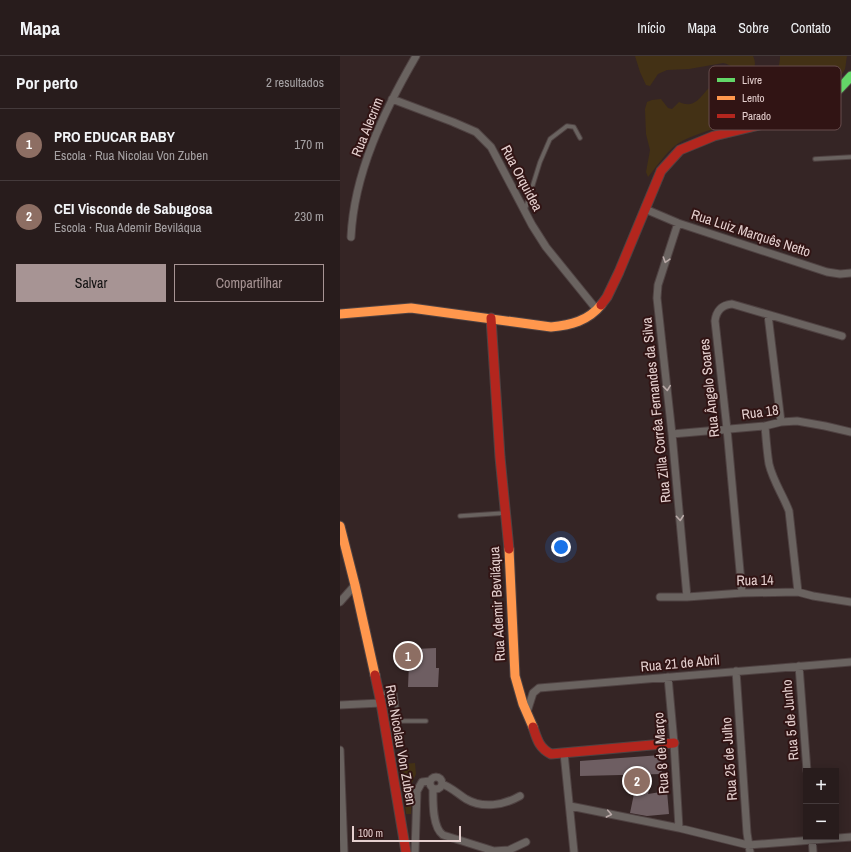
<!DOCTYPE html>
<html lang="pt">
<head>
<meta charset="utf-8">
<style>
  :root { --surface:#281c1c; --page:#342929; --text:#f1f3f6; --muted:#a5a1a3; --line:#443a3b; --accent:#a79494 }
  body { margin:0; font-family:"Archivo Narrow",sans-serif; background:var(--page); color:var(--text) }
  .controls { position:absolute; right:12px; bottom:12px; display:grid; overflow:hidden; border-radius:0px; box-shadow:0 2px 10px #0003 }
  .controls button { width:36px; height:36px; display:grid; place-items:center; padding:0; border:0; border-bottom:1px solid var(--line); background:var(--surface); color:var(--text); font:20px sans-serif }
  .scale { position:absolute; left:12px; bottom:10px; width:109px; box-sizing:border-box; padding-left:4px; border:2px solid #e5d0cf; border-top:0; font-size:11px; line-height:14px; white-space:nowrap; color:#e5d0cf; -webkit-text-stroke:3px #311414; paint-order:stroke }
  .you { position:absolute; left:221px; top:491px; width:14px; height:14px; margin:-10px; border:3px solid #fff; border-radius:50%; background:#1a73e8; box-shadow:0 0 0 6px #1a73e833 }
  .badge { display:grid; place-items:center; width:26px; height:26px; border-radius:50%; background:var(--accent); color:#fff; font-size:13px; font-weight:700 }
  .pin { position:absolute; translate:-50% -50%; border:2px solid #fff; box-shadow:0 1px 4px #0006 }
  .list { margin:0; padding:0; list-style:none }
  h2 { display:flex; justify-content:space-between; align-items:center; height:52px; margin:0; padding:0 16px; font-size:17px }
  h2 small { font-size:13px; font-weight:400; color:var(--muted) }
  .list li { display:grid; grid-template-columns:26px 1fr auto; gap:12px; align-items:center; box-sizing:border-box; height:72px; padding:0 16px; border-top:1px solid var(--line) }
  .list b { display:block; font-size:15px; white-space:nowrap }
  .list p { margin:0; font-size:13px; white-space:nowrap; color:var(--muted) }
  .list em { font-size:13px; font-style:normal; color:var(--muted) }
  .actions { display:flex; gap:8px; padding:12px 16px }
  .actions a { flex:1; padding:9px 0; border:1px solid var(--accent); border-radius:0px; text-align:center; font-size:14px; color:var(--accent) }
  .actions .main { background:var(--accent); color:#111 }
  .map { position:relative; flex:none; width:511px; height:796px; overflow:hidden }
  header { display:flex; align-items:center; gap:24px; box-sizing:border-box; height:56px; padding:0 20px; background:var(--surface); border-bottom:1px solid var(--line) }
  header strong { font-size:19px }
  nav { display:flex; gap:22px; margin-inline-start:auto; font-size:14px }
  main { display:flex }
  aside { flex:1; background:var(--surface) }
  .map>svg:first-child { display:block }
  .green { fill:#433115 }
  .building { fill:#6e5e62 }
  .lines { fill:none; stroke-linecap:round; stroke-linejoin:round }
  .lane-casing { stroke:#4f4242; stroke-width:5.5 }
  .street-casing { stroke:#4f4242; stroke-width:9 }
  .fast-casing { stroke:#4f4242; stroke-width:11 }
  .slow-casing { stroke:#4f4242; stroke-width:11 }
  .jam-casing { stroke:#4f4242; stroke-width:11 }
  .lane { stroke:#6a6360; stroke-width:3.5 }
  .street { stroke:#6a6360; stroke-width:7 }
  .fast { stroke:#63d668; stroke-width:9 }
  .slow { stroke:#ff974d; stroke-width:9 }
  .jam { stroke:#b3261e; stroke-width:9 }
  .oneway { stroke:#baaaa8 }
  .labels { text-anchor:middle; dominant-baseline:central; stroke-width:4; stroke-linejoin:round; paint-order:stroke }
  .street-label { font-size:14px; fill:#e5d0cf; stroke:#311414 }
  .key { fill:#311414; stroke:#674c4c; stroke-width:1 }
  .key-label { font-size:11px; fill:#e5d0cf }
</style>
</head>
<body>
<header>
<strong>Mapa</strong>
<nav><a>Início</a><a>Mapa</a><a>Sobre</a><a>Contato</a></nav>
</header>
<main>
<aside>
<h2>Por perto<small>2 resultados</small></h2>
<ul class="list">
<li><span class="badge" style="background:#8d6e63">1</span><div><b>PRO EDUCAR BABY</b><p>Escola · Rua Nicolau Von Zuben</p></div><em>170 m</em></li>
<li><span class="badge" style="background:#8d6e63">2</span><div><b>CEI Visconde de Sabugosa</b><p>Escola · Rua Ademir Beviláqua</p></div><em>230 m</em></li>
</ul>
<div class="actions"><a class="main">Salvar</a><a>Compartilhar</a></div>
</aside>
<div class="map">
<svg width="511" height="796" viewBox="0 0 511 796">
  <rect width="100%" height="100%" fill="#352525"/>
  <!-- green -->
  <path class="green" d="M295 0H413C415 4 416 9 413 13 407 22 391 8 383 7L349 13 327 14 318 18 310 30 306 29 300 16Z
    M440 0H507C506 4 506 9 505 13 500 24 477 47 464 46 460 46 457 40 455 37L442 36 420 41 409 46 393 47 391 49V51L397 54 436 49 442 50 445 52C437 63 385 70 370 74 361 77 352 80 344 84 328 92 319 108 308 121L306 116 310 94 306 78 305 53 307 46 312 44 321 43 328 52 332 53 339 46C360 55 361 33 377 27 384 25 391 29 398 30 406 32 429 23 435 17 439 13 440 5 440 0Z
    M75 707 76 718 72 727 71 758H66L61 711 63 708Z"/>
  <!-- building -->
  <path class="building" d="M96 592V612H99L98 631H68L69 607H56L55 594Z
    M321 699 322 718 240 720V705Z
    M296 728 310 731 308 738 327 735 329 758 307 760 290 757Z"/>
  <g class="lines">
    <!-- lane casing -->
    <g class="lane-casing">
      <path id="lane" d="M475 103 511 101
        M185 154 200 106 210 83 227 70 234 71 240 82
        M120 460 165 457
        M40 638 52 636 55 638 58 662 60 665H86"/>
    </g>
    <!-- street casing -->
    <g class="street-casing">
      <path id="street" d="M52 43 113 66 136 76 151 91 192 169 206 191 257 254
        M305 153 338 167 487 216 500 218 511 217
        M338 167 318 229 317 242 332 378 347 541
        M11 181C14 117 44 55 76 0
        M428 259 441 366
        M425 370C426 382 427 396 429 408 433 425 443 439 449 455L458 536
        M332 378 425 370 441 366 457 365 485 370 511 376
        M402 537 387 373 375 265C376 256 381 249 392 248L502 280
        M320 541H347L402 537 458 536 473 540 511 546
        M0 546 15 529
        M459 610 467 715
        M396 615 407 777 410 796
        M328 621 334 687 339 772
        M0 649 41 647
        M187 656 193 637 199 632 511 606
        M0 694 4 796
        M224 697 234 796
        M90 727a6 6 0 1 1 12 0a6 6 0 1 1-12 0Z
        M102 728C111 731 118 738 126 743 143 753 164 749 180 740
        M93 733C93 745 92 771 103 779L154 795 169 794 186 786
        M230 750 339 772 408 789 511 781
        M472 781 473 796
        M75 796 77 735 82 726 90 725"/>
    </g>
    <!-- fast casing -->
    <g class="fast-casing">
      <path id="fast" d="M440 64C473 56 489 46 511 20"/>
    </g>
    <!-- slow casing -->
    <g class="slow-casing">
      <path id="slow" d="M0 258 71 252 211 271C231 269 248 265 261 249
        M0 470 15 529 35 619
        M169 493 175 620 183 648 193 671"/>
    </g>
    <!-- jam casing -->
    <g class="jam-casing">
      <path id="jam" d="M261 249 267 241 279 216 321 115 340 94 374 80 440 64
        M151 262 160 401 169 493
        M35 619 41 647 66 796
        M193 671C197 683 199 692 211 698L334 687"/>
    </g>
    <!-- lane -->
    <use href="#lane" class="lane"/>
    <!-- street -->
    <use href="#street" class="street"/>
    <!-- fast -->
    <use href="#fast" class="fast"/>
    <!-- slow -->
    <use href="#slow" class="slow"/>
    <!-- jam -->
    <use href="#jam" class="jam"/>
  </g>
  <!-- one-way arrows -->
  <defs><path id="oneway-chevron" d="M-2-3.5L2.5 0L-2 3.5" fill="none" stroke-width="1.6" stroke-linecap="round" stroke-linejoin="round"/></defs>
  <g class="oneway">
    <use href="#oneway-chevron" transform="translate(326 204) rotate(108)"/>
    <use href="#oneway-chevron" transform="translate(327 332) rotate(84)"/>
    <use href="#oneway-chevron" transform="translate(340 462) rotate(85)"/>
    <use href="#oneway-chevron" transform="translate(269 758) rotate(11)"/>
  </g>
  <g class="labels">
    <!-- street labels -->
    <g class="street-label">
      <text transform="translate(27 71) rotate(-68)">Rua Alecrim</text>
      <text transform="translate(182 122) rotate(62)">Rua Orquidea</text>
      <text transform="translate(411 177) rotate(18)">Rua Luiz Marquês Netto</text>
      <text transform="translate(369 332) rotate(-96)">Rua Ângelo Soares</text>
      <text transform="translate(316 354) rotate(-96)">Rua Zilla Corrêa Fernandes da Silva</text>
      <text transform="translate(420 356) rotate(-8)">Rua 18</text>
      <text transform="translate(415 524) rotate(-1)">Rua 14</text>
      <text transform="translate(157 548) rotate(-93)">Rua Ademir Beviláqua</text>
      <text transform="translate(340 607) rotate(-5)">Rua 21 de Abril</text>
      <text transform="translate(450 664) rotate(-95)">Rua 5 de Junho</text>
      <text transform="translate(61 689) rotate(80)">Rua Nicolau Von Zuben</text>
      <text transform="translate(321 697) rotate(-94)">Rua 8 de Março</text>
      <text transform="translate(389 703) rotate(-94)">Rua 25 de Julho</text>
    </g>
  </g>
  <!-- legend -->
  <rect x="369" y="10" width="132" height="64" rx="6" class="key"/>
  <rect x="377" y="22" width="18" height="4" fill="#63d668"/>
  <rect x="377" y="40" width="18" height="4" fill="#ff974d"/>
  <rect x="377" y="58" width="18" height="4" fill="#b3261e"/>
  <g class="key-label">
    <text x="402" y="28">Livre</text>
    <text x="402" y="46">Lento</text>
    <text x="402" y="64">Parado</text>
  </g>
</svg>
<div class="controls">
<button>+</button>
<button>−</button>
</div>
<div class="scale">100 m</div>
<div class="you"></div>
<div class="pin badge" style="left:68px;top:600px;background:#8d6e63">1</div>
<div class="pin badge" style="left:297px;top:725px;background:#8d6e63">2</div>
</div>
</main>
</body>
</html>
